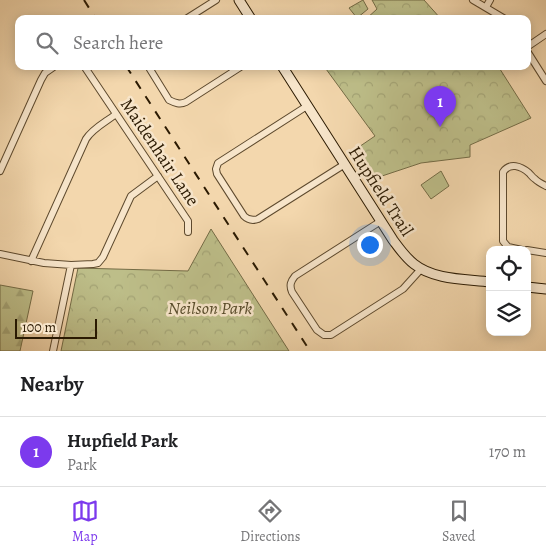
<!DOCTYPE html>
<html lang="en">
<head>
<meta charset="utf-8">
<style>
  :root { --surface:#fff; --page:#f2f2f2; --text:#202124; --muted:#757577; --line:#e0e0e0; --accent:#7c3aed }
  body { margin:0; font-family:Alegreya,serif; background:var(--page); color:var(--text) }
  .controls { position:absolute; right:15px; bottom:15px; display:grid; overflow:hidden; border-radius:10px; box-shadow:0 2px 12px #0003 }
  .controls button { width:45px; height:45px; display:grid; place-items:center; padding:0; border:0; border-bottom:1px solid var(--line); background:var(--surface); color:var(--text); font:25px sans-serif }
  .scale { position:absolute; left:15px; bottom:12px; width:82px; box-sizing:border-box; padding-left:5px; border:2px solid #2b1a02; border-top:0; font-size:14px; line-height:18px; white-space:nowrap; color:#2b1a02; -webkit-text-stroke:4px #f7e5ca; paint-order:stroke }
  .you { position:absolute; left:369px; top:244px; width:18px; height:18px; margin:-12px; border:4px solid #fff; border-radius:50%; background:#1a73e8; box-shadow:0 0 0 8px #1a73e833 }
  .badge { display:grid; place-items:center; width:32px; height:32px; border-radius:50%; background:var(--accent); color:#fff; font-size:16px; font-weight:700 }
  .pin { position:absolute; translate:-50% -41px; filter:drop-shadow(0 1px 2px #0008) }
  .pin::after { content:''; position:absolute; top:26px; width:18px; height:15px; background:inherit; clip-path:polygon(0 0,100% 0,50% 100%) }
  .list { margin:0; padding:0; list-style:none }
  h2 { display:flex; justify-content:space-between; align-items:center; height:65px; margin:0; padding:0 20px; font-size:21px }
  h2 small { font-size:16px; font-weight:400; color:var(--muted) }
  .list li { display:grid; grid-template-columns:32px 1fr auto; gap:15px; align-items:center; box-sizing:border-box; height:70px; padding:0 20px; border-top:1px solid var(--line) }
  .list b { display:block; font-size:19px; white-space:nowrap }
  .list p { margin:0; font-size:16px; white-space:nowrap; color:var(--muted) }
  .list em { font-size:16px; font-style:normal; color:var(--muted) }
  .icon { flex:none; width:28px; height:28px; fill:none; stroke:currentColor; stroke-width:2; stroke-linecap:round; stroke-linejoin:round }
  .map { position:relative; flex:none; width:546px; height:351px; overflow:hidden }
  .search { position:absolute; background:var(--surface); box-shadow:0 2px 12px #0003; left:15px; right:15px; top:15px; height:55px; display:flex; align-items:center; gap:12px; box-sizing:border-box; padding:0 18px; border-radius:10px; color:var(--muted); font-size:19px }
  .sheet { height:135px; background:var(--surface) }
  nav { display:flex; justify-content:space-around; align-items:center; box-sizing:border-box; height:70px; border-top:1px solid var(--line); background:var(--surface); font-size:14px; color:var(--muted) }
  nav a { display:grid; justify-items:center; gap:2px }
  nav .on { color:var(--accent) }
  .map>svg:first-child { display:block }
  .green { fill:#bdbe89; stroke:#746c46 }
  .forest { fill:url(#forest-firs); stroke:#746c46 }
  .park { fill:url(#park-crowns); stroke:#746c46 }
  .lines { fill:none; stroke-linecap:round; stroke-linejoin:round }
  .street-casing { stroke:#5d492d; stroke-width:8 }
  .secondary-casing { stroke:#2b1a02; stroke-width:11 }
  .street { stroke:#f7e5ca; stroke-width:6 }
  .secondary { stroke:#f7e5ca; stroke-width:9 }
  .rail { stroke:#2b1a02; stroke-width:2; stroke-dasharray:9 9; stroke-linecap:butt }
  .labels { text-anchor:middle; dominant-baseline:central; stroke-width:5; stroke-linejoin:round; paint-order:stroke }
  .street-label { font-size:18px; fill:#2b1a02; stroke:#f7e5ca }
  .park-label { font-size:18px; font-style:italic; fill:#574b2a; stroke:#f7e5ca }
</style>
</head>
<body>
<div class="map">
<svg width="546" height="351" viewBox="0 0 546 351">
  <defs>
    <pattern id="forest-firs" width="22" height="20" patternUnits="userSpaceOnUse" patternTransform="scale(1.25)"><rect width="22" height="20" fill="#bdbe89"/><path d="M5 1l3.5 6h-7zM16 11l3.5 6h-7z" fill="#a3a375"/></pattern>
    <pattern id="park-crowns" width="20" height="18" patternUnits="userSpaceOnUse" patternTransform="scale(1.25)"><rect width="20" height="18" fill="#bdbe89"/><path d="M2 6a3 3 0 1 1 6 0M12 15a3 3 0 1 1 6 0" fill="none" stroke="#a3a375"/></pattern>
  </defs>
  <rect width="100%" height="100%" fill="#f3d7ad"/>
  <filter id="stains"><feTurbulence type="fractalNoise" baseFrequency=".004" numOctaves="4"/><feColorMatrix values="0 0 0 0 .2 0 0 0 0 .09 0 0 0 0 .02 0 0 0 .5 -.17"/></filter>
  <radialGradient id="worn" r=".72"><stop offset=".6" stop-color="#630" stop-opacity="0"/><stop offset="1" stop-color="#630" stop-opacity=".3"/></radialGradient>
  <!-- green -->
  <path class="green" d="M441 171 449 186 431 199 421 185Z"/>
  <!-- forest -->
  <path class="forest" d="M0 285 33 291 20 351H0Z"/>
  <!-- park -->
  <path class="park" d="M363 0 368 9 357 18 349 8Z
    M372 0H424L441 19H366L377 9Z
    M329 66H498L531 118 470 145V157L421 163 370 180 353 151 375 136 326 69Z
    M211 229 289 351H61L78 268 188 271Z"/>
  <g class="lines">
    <!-- street casing -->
    <g class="street-casing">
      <path id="street" d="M473 0 505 19
        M486 7 490 0
        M186 19 216 0
        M527 47 546 34
        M527 51 546 81
        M84 66 188 221V232
        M148 66 169 100C175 103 180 105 186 102L242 66
        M307 106 218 163 216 169 217 174 244 216C248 220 252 221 258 219L345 164
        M0 171 41 80 45 73 55 66
        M381 221 295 276C291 281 289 285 292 292L317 330 324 335H331L403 289 421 269
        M522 250 508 247 503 241V172C510 162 521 166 529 173 531 175 532 177 535 179 538 182 542 184 546 186
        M527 250 546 253
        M0 254 44 263 71 265 93 264 98 263 103 257 131 196 158 176
        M31 261 86 139C93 128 106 122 116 114
        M53 351 71 265"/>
    </g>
    <!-- secondary casing -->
    <g class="secondary-casing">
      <path id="secondary" d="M239 0 251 19
        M282 66 393 240C399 248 405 257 414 264 434 280 465 279 490 282
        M527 287 546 289"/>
    </g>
    <!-- street -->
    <use href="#street" class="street"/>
    <!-- secondary -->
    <use href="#secondary" class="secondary"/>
    <!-- rail -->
    <path class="rail" d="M84 0 96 19
      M126 66 310 351"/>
  </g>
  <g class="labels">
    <!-- street labels -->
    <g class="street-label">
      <text transform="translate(160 152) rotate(56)">Maidenhair Lane</text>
      <text transform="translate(381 191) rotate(57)">Hupfield Trail</text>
    </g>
    <!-- park labels -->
    <g class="park-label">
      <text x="210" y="308">Neilson Park</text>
    </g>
  </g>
  <rect width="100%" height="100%" filter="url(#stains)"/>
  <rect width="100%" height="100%" fill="url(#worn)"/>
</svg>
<div class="controls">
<button><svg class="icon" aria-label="locate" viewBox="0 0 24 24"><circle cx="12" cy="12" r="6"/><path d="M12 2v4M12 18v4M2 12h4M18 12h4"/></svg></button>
<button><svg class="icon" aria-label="layers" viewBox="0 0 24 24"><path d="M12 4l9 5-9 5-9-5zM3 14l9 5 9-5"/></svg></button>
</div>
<div class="scale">100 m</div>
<div class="you"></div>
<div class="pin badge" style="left:440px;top:127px">1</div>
<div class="search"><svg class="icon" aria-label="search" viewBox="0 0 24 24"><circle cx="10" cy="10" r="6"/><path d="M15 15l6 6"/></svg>Search here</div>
</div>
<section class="sheet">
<h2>Nearby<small></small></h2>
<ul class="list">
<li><span class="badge">1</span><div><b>Hupfield Park</b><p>Park</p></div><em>170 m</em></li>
</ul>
</section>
<nav>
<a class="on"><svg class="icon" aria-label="map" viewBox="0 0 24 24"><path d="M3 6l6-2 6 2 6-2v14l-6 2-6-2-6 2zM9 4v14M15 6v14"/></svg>Map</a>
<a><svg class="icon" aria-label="directions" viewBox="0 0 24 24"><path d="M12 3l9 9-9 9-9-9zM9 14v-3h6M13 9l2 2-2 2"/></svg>Directions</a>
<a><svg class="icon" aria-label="saved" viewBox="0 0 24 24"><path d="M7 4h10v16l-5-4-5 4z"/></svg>Saved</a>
</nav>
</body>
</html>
